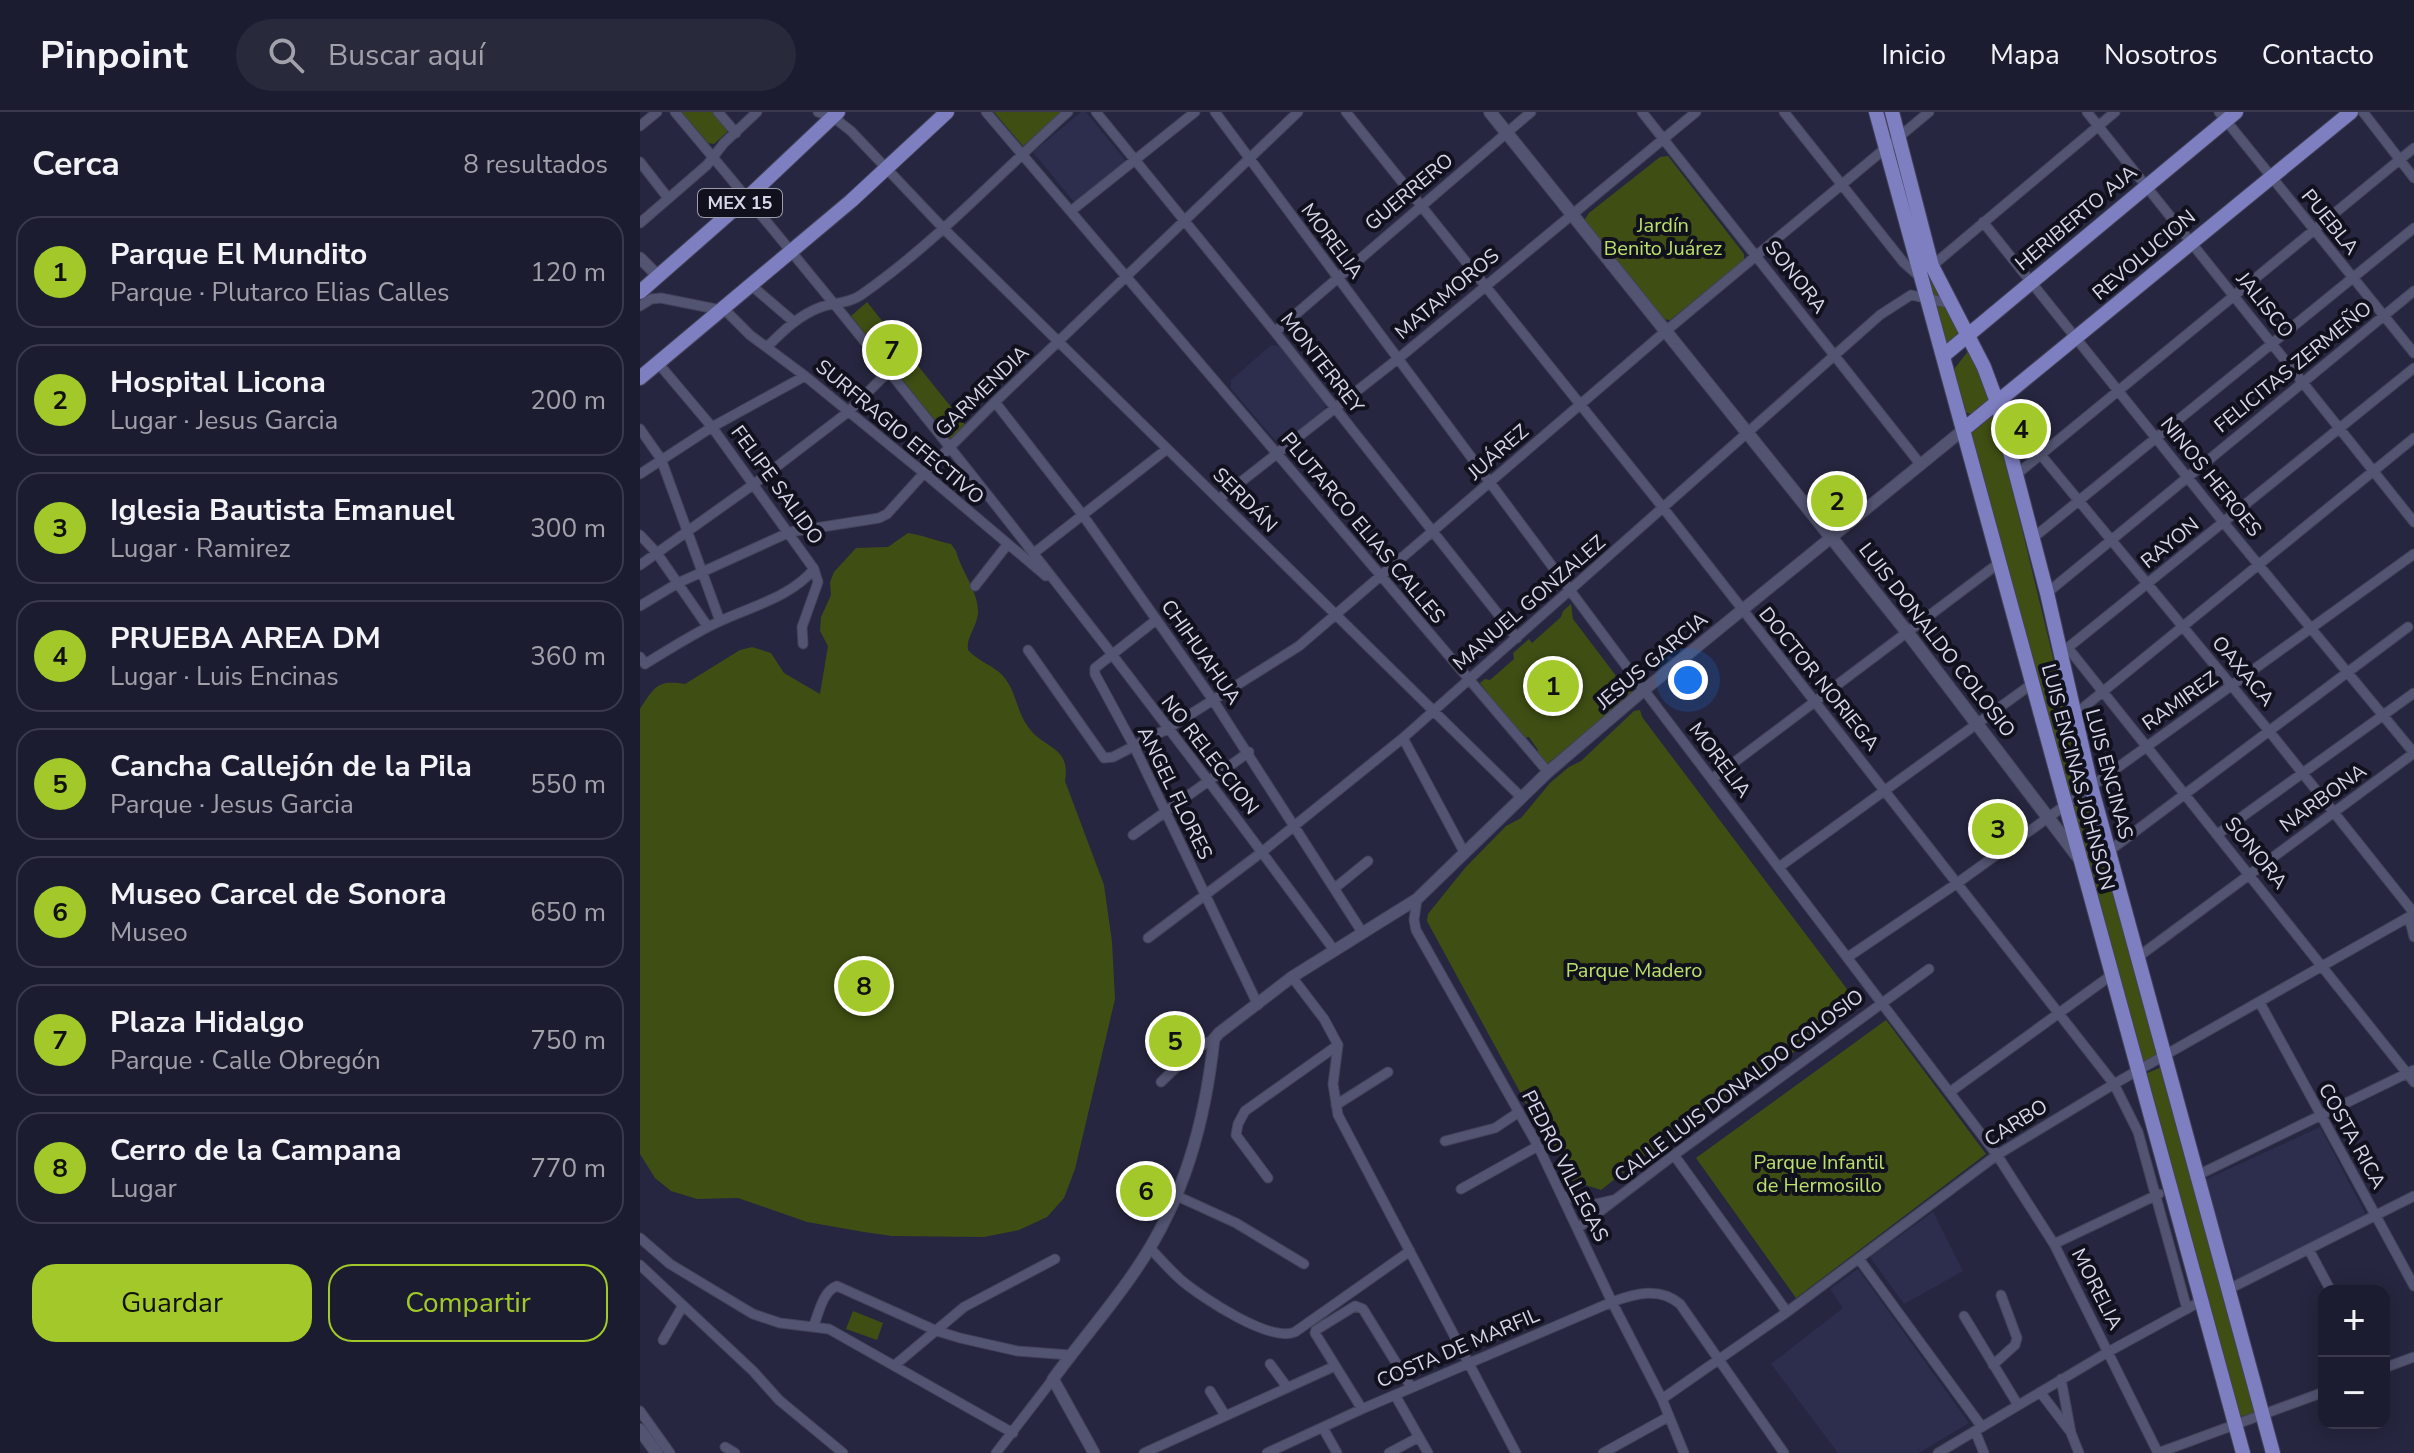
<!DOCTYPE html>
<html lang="es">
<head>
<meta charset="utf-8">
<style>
  :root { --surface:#1c1c30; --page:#29293c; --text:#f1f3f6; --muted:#a0a1ab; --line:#3a3a4c; --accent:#a2c929 }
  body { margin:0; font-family:"Nunito Sans",sans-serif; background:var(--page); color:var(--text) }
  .controls { position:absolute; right:24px; bottom:24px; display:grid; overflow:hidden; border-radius:16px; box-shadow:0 4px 20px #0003 }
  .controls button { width:72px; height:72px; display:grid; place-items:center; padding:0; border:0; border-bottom:2px solid var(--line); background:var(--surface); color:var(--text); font:40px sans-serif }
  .you { position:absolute; left:1048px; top:568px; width:28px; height:28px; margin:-20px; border:6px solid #fff; border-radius:50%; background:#1a73e8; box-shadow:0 0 0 12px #1a73e833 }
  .badge { display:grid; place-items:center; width:52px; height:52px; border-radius:50%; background:var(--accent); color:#111; font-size:26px; font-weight:700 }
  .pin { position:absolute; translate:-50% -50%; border:4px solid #fff; box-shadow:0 2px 8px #0006 }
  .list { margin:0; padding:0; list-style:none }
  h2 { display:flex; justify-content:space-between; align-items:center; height:104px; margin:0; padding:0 32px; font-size:34px }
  h2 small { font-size:26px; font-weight:400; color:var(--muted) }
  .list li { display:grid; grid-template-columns:52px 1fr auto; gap:24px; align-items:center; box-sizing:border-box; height:112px; margin:0 16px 16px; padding:0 16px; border:2px solid var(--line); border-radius:24px }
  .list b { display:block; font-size:30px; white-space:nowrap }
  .list p { margin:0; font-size:26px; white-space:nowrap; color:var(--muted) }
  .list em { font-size:26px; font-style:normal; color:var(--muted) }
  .actions { display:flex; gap:16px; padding:24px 32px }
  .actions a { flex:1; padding:18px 0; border:2px solid var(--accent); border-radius:24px; text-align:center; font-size:28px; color:var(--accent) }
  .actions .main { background:var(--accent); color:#111 }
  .icon { flex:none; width:44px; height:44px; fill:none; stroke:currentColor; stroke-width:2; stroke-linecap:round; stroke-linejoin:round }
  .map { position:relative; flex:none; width:1774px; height:1341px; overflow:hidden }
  header { display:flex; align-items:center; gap:48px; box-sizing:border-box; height:112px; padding:0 40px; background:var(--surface); border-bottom:2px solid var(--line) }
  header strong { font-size:38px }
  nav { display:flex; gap:44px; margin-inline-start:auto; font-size:28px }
  .search { width:560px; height:72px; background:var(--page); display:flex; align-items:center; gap:20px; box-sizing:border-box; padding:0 28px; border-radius:44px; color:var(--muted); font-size:30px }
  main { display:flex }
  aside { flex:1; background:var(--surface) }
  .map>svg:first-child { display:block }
  .built { fill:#2d2e4e }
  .green { fill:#3f4f13 }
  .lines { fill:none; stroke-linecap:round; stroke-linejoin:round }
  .minor-casing { stroke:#434259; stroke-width:11 }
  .tertiary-casing { stroke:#434259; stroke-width:13 }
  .secondary-casing { stroke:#434259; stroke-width:14 }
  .primary-casing { stroke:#434259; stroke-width:16 }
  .minor { stroke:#525471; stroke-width:9 }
  .tertiary { stroke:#525471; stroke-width:11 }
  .secondary { stroke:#525471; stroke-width:12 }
  .primary { stroke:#7e7fc1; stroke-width:14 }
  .labels { text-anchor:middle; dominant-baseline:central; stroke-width:8; stroke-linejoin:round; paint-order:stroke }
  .shield { fill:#10111c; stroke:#9b9cac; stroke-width:2 }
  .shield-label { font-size:18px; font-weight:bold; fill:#d6d7e9 }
  .street-label { font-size:20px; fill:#d6d7e9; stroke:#10111c }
  .park-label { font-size:20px; fill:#bde06b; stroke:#10111c }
</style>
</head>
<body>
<header>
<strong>Pinpoint</strong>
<div class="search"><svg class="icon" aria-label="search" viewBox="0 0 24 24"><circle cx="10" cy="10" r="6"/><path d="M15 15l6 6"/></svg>Buscar aquí</div>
<nav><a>Inicio</a><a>Mapa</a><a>Nosotros</a><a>Contacto</a></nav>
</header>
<main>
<aside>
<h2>Cerca<small>8 resultados</small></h2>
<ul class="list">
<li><span class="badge">1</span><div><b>Parque El Mundito</b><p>Parque · Plutarco Elias Calles</p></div><em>120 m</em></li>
<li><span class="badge">2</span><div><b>Hospital Licona</b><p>Lugar · Jesus Garcia</p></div><em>200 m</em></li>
<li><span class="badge">3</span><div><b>Iglesia Bautista Emanuel</b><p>Lugar · Ramirez</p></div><em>300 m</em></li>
<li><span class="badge">4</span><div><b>PRUEBA AREA DM</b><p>Lugar · Luis Encinas</p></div><em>360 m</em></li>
<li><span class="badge">5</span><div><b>Cancha Callejón de la Pila</b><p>Parque · Jesus Garcia</p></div><em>550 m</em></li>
<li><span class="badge">6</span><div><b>Museo Carcel de Sonora</b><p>Museo</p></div><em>650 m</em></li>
<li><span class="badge">7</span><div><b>Plaza Hidalgo</b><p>Parque · Calle Obregón</p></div><em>750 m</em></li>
<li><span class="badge">8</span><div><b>Cerro de la Campana</b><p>Lugar</p></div><em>770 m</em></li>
</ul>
<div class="actions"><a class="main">Guardar</a><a>Compartir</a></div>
</aside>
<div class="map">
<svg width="1774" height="1341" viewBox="0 0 1774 1341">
  <rect width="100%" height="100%" fill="#262640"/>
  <!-- built -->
  <path class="built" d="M441 0H446L486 49 435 91 393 40Z
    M631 233 640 234 686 291 684 299 645 330 635 328 591 277V268Z
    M1680 1015 1726 1103 1596 1170 1565 1068Z
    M1293 1100 1323 1159 1264 1192 1230 1145Z
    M1218 1157 1329 1311 1279 1341H1198L1131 1252 1203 1196 1190 1177Z"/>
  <!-- green -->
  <path class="green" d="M42 0H74L86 15 87 20 74 32 68 31Z
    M354 0H421L383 34Z
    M1028 44 1104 142V148L1030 208 1023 207 946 113 945 107 949 101 1020 45Z
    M1294 168 1321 223 1306 238 1286 175Z
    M227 190 327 315 311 328 211 204Z
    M1329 238 1350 288 1331 302 1322 299 1311 261Z
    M1354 302 1444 673 1428 684 1329 323Z
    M268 421C283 423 296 429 311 432L316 439C321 459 339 480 338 501 337 515 326 525 328 538 337 548 349 552 359 560 377 576 375 598 389 616 404 637 431 634 425 669L464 773 472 830 475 887 435 1057 424 1086 407 1105 379 1118 344 1125 252 1124 224 1120 167 1110 98 1086 57 1087 31 1079 15 1066 0 1042V597C15 574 18 568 45 572L100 538 112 535 131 541 144 561 180 582 188 534 180 519 181 505 191 483 190 470 194 460 216 436 248 435Z
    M931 492 933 507 986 577 994 580 906 653 897 643 898 638 889 625 882 626 840 571 845 567 850 568 874 547 873 541 889 527 892 531 921 505 923 499Z
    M1000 598 1002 605 1219 893 1009 1044H1004L961 1078 930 1068 922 1055 924 1051 917 1039H913L898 1013 787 809 788 802 825 756 866 714 881 706 910 671 929 655 941 649 994 599Z
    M1448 684 1519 947 1504 953 1433 695Z
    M1246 908 1346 1042 1156 1186 1056 1046Z
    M1522 955 1616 1300 1599 1305 1505 962Z
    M213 1199 243 1211 237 1228 206 1217Z"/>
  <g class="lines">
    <!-- minor casing -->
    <g class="minor-casing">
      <path id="minor" d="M35 0C264 272 484 551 694 838
        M78 0 96 21
        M178 0 193 5 211 19 304 117 881 685
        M346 0 908 660
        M456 0 635 220 877 526
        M575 0 1004 578 1357 1043 1414 1132 1518 1341
        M706 0 1024 397 1474 972 1498 1020 1547 1197
        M1002 0 1281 353
        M1144 0 1264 151 1281 166
        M1447 0 1774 410
        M1579 0 1774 241
        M1723 0 1774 66
        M0 14 17 0
        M0 50 28 86
        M431 99 555 0
        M1343 110 1584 411 1774 641
        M0 111 67 53 84 31 117 0
        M1292 154 1475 0
        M112 174 154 210
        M0 194 11 187 21 186 86 199 110 223 165 264 284 361 406 464
        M635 220 891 0
        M127 235C143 219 159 203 181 195 195 190 208 192 221 183 297 130 360 61 428 0
        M18 251 72 315 174 457 178 470 162 515 163 532
        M355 290 442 402 573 588 722 820
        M0 317 21 347 80 509
        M1401 343 1629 619 1774 801
        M0 362 72 315 165 264
        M1377 362 1774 36
        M579 387 759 246 1056 0
        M0 423 16 440 68 515
        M1393 426 1774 116
        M394 441 527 337
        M0 453 114 372 208 300 249 259
        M335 474 367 433
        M1407 481 1774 179
        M0 494 38 471 150 420 239 406 247 402 284 361 355 290 658 0
        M516 508 455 556V562L494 634 618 893
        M1428 536 1774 970
        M388 538 464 646 473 645 527 617 659 534 1027 218 1289 0
        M1425 538 1774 256
        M0 545 5 552C28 538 51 523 76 511 109 495 150 486 174 457
        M1433 604 1774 326
        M763 626 824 740
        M1072 667 1359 451
        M1578 722 1774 581
        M493 723 609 640
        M1469 739 1768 515
        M1139 755 1392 572
        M695 776 728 749
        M777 787 774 808 776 818 898 1034 972 1190 1022 1287 1044 1341
        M1769 805 1774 825
        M508 826 622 740 763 626 1240 203 1271 183 1312 192
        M1208 845 1316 772 1774 442
        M1498 845 1774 641
        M652 865 684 907 698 933 693 972 698 1003 876 1341
        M1620 891 1774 1174
        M521 970 554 938 574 927
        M1310 980 1473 862
        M696 993 748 960
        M805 1029 855 1016 879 1000
        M1034 1043 1147 1200
        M1558 1063 1774 958
        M628 1066 596 1023 598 1012 605 999 698 933
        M821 1077 898 1034
        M537 1084 596 1111 664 1152
        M924 1084 956 1092 973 1088
        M938 1116 1034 1043 1289 857
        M0 1126 30 1152 113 1202 140 1211 189 1217 373 1321
        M1414 1132 1519 1082
        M510 1136C520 1147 530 1158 541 1168 561 1185 630 1231 655 1220L770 1139
        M1669 1138 1691 1179
        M1219 1147 1342 1315
        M0 1153 113 1259 139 1288 203 1341
        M1589 1177 1774 1084
        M1324 1204 1378 1293
        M174 1213C179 1200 183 1179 197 1174L297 1219 320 1226 377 1239 430 1243
        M23 1228 42 1195
        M630 1252 647 1275
        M255 1253 324 1195 415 1147
        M1353 1253 1375 1233 1377 1226 1361 1183
        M1744 1256 1774 1245
        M1421 1267 1431 1321 1439 1341
        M570 1279 585 1303
        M1400 1280 1429 1318
        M755 1283 788 1341
        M1022 1287 1147 1200 1357 1043 1474 972 1774 802
        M722 1297 675 1221 676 1218 715 1194 723 1197 771 1275
        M0 1299 30 1341
        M683 1316 697 1341
        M1335 1319 1344 1341
        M85 1335 95 1341
        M356 1341 413 1267
        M504 1341 695 1254
        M627 1341 722 1297 972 1190C996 1181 1020 1175 1040 1192L1144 1341
        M749 1341 779 1325
        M963 1341 1028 1305
        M1298 1341 1468 1240 1563 1188
        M1518 1341 1684 1280"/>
    </g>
    <!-- tertiary casing -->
    <g class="tertiary-casing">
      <path id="tertiary" d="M0 146 18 164
        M454 1341 413 1267C440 1230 470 1196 495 1159 544 1088 565 1011 574 927L579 921 652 865 777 787 908 660 1004 578 1323 318"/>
    </g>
    <!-- secondary casing -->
    <g class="secondary-casing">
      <path id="secondary" d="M850 0 1267 520 1438 745
        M0 1318 17 1341"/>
    </g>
    <!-- primary casing -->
    <g class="primary-casing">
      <path id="primary" d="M1236 0 1603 1341
        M1252 0 1292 154 1344 255 1357 290 1407 481 1451 674 1633 1341
        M0 180 107 86 198 0
        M1303 244 1596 0
        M0 266 211 89 307 0
        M1323 318 1711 0"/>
    </g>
    <!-- minor -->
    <use href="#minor" class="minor"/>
    <!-- tertiary -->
    <use href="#tertiary" class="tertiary"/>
    <!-- secondary -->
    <use href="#secondary" class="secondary"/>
    <!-- primary -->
    <use href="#primary" class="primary"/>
  </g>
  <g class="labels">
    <!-- shield labels -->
    <rect class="shield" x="58" y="77" width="84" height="28" rx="6"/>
    <g class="shield-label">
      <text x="100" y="91">MEX 15</text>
    </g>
    <!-- street labels -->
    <g class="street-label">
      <text transform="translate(769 80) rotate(-40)">GUERRERO</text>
      <text transform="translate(1436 106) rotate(-40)">HERIBERTO AJA</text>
      <text transform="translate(1690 110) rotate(51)">PUEBLA</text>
      <text transform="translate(692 129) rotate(53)">MORELIA</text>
      <text transform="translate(1504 143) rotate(-40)">REVOLUCION</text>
      <text transform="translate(1156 165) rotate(52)">SONORA</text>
      <text transform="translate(807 182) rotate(-40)">MATAMOROS</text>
      <text transform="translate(1625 193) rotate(51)">JALISCO</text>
      <text transform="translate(682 251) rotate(52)">MONTERREY</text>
      <text transform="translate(1653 255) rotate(-39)">FELICITAS ZERMEÑO</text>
      <text transform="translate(342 279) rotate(-44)">GARMENDIA</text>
      <text transform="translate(260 320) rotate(40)">SURFRAGIO EFECTIVO</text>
      <text transform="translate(858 340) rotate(-41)">JUÁREZ</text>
      <text transform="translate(1571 365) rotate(51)">NINOS HEROES</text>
      <text transform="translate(137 373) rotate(54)">FELIPE SALIDO</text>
      <text transform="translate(605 388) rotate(45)">SERDÁN</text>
      <text transform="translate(723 416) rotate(50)">PLUTARCO ELIAS CALLES</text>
      <text transform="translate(1530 431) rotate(-39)">RAYON</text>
      <text transform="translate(889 491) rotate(-41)">MANUEL GONZALEZ</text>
      <text transform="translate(1297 528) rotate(52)">LUIS DONALDO COLOSIO</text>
      <text transform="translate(561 540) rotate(55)">CHIHUAHUA</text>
      <text transform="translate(1012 549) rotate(-40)">JESUS GARCIA</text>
      <text transform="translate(1603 559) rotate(50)">OAXACA</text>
      <text transform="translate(1179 567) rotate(51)">DOCTOR NORIEGA</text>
      <text transform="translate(1540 589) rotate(-35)">RAMIREZ</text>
      <text transform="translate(570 643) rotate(52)">NO RELECCION</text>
      <text transform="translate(1080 648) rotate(53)">MORELIA</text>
      <text transform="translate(1469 662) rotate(75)">LUIS ENCINAS</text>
      <text transform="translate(1438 665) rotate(75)">LUIS ENCINAS JOHNSON</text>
      <text transform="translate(535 681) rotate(64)">ANGEL FLORES</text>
      <text transform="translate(1683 686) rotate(-36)">NARBONA</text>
      <text transform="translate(1616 741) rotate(51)">SONORA</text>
      <text transform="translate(1099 974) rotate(-37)">CALLE LUIS DONALDO COLOSIO</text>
      <text transform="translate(1376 1011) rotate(-32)">CARBO</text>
      <text transform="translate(1712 1024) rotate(61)">COSTA RICA</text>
      <text transform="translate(925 1054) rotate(63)">PEDRO VILLEGAS</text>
      <text transform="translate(1457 1177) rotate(63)">MORELIA</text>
      <text transform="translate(818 1236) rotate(-23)">COSTA DE MARFIL</text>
    </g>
    <!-- park labels -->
    <g class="park-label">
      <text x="1023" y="113">Jardín<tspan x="1023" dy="23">Benito Juárez</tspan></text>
      <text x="994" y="858">Parque Madero</text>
      <text x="1179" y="1050">Parque Infantil<tspan x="1179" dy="23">de Hermosillo</tspan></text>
    </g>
  </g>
</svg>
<div class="controls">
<button>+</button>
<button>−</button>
</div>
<div class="you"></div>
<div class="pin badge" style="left:913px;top:574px">1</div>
<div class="pin badge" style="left:1197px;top:389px">2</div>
<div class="pin badge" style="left:1358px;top:717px">3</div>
<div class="pin badge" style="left:1381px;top:317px">4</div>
<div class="pin badge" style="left:535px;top:929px">5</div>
<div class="pin badge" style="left:506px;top:1079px">6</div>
<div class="pin badge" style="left:252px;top:238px">7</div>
<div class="pin badge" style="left:224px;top:874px">8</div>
</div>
</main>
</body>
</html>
